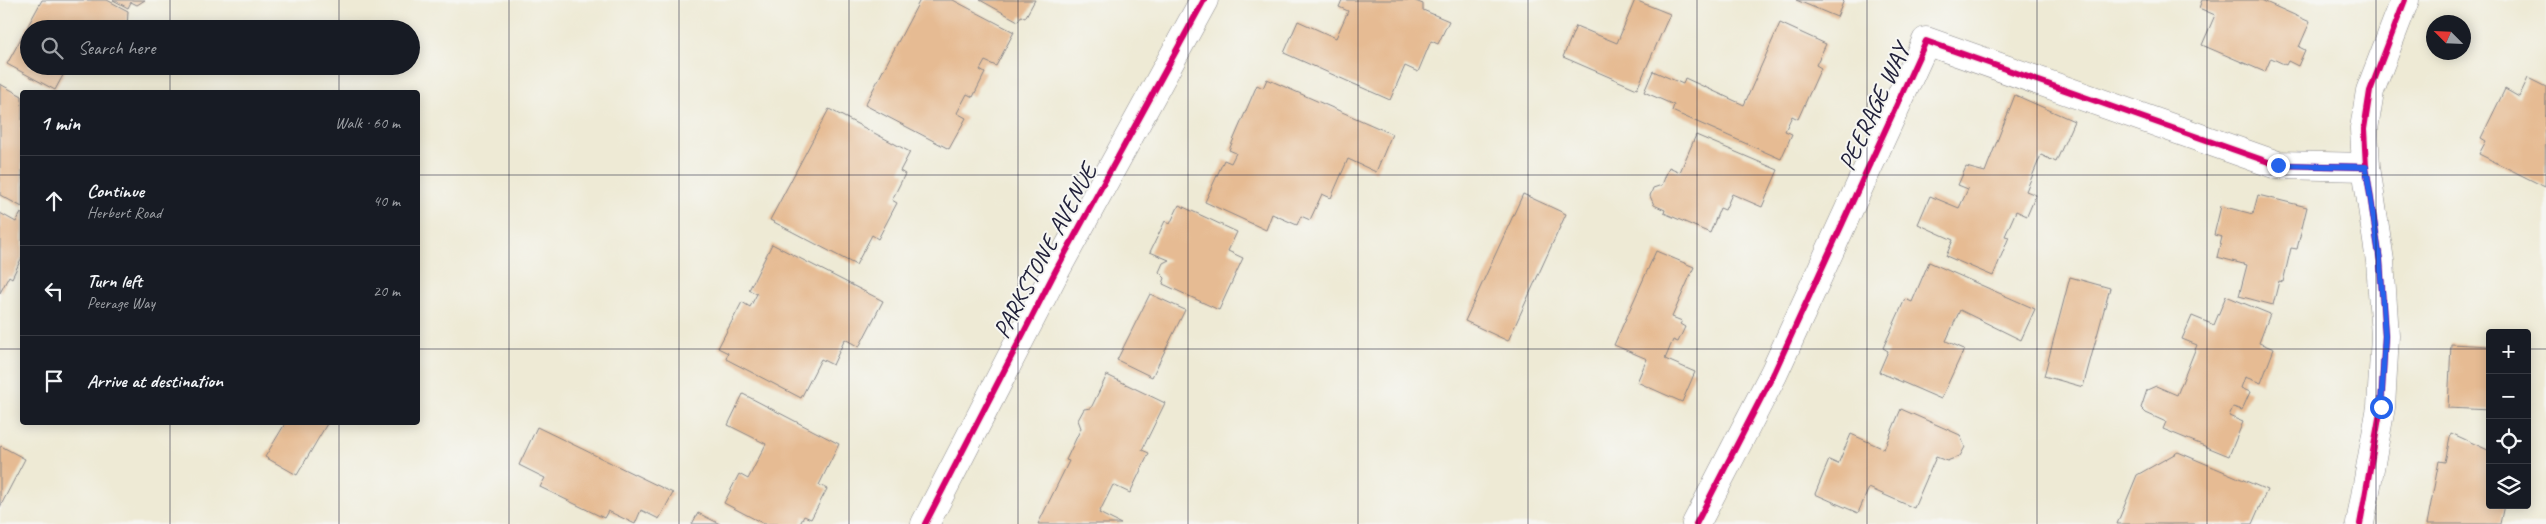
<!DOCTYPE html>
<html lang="en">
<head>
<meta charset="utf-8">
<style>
  :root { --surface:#171b24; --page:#242831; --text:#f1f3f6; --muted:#9ea1a6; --line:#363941 }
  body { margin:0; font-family:Caveat,sans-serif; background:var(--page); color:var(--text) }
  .controls { position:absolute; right:15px; bottom:15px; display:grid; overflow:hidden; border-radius:5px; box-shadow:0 2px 12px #0003 }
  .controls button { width:45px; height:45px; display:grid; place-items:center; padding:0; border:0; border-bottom:1px solid var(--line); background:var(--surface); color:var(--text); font:25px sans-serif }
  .compass { position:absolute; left:2426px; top:15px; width:45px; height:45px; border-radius:50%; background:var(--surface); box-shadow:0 2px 12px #0003; rotate:294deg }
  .stop { position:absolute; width:15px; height:15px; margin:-11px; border:4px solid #2563eb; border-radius:50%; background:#fff }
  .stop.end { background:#2563eb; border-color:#fff; box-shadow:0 1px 5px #0008 }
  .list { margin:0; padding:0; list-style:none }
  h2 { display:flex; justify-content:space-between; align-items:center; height:65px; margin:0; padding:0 20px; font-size:21px }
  h2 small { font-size:16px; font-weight:400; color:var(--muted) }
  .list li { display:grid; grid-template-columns:32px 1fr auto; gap:15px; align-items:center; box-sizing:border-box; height:90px; padding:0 20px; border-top:1px solid var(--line) }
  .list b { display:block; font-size:19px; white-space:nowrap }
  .list p { margin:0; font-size:16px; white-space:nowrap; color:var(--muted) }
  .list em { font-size:16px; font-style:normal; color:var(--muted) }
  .icon { flex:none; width:28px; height:28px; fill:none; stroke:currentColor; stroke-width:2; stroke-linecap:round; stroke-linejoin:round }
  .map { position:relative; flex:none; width:2546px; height:524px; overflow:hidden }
  .search { position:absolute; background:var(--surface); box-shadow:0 2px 12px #0003; left:20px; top:20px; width:400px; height:55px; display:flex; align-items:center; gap:12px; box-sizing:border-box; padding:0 18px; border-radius:28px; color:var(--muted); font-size:19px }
  .panel { position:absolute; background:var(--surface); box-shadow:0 2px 12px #0003; left:20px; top:90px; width:400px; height:335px; border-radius:5px }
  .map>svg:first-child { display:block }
  .building { fill:#e6bb93 }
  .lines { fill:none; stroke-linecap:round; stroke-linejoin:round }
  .street-casing { stroke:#888688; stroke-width:29 }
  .secondary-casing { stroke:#888688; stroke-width:29 }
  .street { stroke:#fff; stroke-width:28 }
  .secondary { stroke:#fff; stroke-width:28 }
  .cycleway-casing { stroke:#f6f6f2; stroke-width:9 }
  .cycleway { stroke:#d6006c; stroke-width:6 }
  .route { stroke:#2563eb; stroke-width:6 }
  .grid { fill:none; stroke:#22223b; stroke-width:1; stroke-opacity:0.55 }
  .labels { text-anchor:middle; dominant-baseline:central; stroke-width:4; stroke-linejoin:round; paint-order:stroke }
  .street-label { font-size:25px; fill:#22223b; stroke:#f6f6f2 }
</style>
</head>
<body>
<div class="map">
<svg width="2546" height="524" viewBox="0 0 2546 524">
  <rect width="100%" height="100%" fill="#f6f6f2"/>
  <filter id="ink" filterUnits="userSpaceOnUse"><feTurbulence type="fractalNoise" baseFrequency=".02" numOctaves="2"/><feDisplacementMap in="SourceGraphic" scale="10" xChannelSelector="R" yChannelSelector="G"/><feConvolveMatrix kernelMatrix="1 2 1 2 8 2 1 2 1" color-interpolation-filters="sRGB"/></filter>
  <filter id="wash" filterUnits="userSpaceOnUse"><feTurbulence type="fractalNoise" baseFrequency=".0096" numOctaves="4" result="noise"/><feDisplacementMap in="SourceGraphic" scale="20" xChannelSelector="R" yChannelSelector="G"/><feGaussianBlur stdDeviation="1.12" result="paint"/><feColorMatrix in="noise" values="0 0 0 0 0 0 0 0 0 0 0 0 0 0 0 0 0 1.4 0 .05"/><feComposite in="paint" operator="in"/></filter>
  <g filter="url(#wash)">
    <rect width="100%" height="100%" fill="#eeead5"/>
    <g id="blocks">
      <!-- building -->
      <path class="building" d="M42 0H107L128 11 127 29H29V66H68L55 90 7 64Z
        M113 0H145L137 5 131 2 128 8Z
        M920 0H953L1014 32 996 66 985 61 980 70 985 73 973 97 967 94 957 113 966 118 949 149 865 105Z
        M980 0H1035L1025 18 1021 16 1018 21Z
        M1342 0H1413L1423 4V10L1449 21 1438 44 1431 41 1418 72 1405 66 1390 100 1284 53 1298 21 1336 38 1348 11 1339 7Z
        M1635 0 1670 14 1637 89 1563 57 1576 26 1617 43Z
        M1796 0H1844L1837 17Z
        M2202 0H2261L2310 22 2299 47 2305 50 2298 66 2288 61 2286 65 2271 58 2265 72 2202 45 2215 15 2199 8Z
        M1780 23 1826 44 1816 65 1821 68 1798 119 1792 116 1785 131 1792 134 1781 159 1672 111 1674 105 1644 92 1653 71 1683 84 1685 78 1744 105Z
        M2528 78 2546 87 2545 187 2479 154 2486 141 2481 138 2505 89 2519 97Z
        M1267 79 1392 134 1376 172 1348 159 1331 198 1322 194 1310 220 1301 216 1297 225 1272 214 1266 230 1205 202 1224 160 1231 163 1236 153 1229 150 1257 85 1263 88Z
        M0 84 22 96V207L0 195Z
        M2015 95 2074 121 2056 162 2041 155 2026 191 2036 195 2027 216 2016 211 2005 236 2009 237 1993 276 1946 256 1953 240 1918 224 1930 196 1959 208 1968 189 1958 185 1966 167 1985 172Z
        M829 109 910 152 900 171 905 174 892 200 897 203 878 239 872 235 856 265 770 220Z
        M1696 135 1778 170 1762 207 1732 194 1725 210 1720 208 1710 233 1664 213 1665 210 1654 205 1650 196 1653 188 1662 185 1669 167 1680 172Z
        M1523 194 1566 214 1508 341 1465 321Z
        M2258 195 2307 207 2297 249 2291 248 2283 282 2279 281 2273 305 2239 296 2247 265 2217 257 2222 237 2214 235 2221 206 2253 214Z
        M1179 205 1237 232 1228 251 1243 258 1219 310 1163 284 1165 278 1159 272 1163 263 1169 260 1150 252 1165 221 1170 224Z
        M0 213 16 222 21 213 22 214V257L12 278 9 276 0 293Z
        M772 244 883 301 859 347 845 339 833 365 821 359 801 398 726 359 728 353 718 348 742 302 750 307 757 294 749 290Z
        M1656 251 1694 267 1672 317 1682 321 1680 324 1685 327 1678 342 1673 340 1665 359 1695 372 1682 402 1637 382 1647 359 1614 345Z
        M1929 262 2035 309 2021 340 1960 310 1946 341 1964 349 1941 399 1879 372 1888 351 1883 348 1905 299 1912 302Z
        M2070 277 2110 288 2083 387 2044 376Z
        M1150 294 1185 310 1152 377 1117 360Z
        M2226 296 2270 314 2259 343 2274 349 2261 383 2245 377 2241 388 2250 392 2242 410 2233 407 2229 416 2243 422 2229 456 2163 429 2166 422 2146 413 2141 408 2147 390 2156 386 2177 395 2197 345 2182 339 2192 316 2214 325Z
        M2451 344 2490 346V410L2448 408Z
        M1107 375 1165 403 1142 450 1149 453 1130 493 1113 485 1099 513 1121 524H1038L1069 461 1066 460 1081 428 1078 420 1084 409 1091 408Z
        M743 394 839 444 819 485 827 489 811 519 804 516 800 524H764L724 503 739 474 748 479 766 444 728 425Z
        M1901 409 1960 435 1965 447 1960 456 1947 461 1936 457 1914 508 1869 488 1858 513 1815 494 1829 460 1838 464 1851 434 1884 449Z
        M286 422H328L297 475 265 457Z
        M537 427 673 493 659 519 641 510 635 524 608 511 604 518 540 487 545 478 519 465Z
        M2451 433 2490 451V505H2504L2500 524H2427L2439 461 2445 462Z
        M1 446 25 459 0 507V448Z
        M2178 452 2267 490 2252 524H2117L2137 475Z
        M698 513 720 524H692Z"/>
    </g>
  </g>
  <g filter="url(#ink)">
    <use href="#blocks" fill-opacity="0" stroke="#888688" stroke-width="1"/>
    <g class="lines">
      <!-- street casing -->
      <g class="street-casing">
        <path id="street" d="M1696 524 1774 373 1926 41 2277 165 2366 167
          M2360 524 2381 407 2385 336 2380 261 2366 167 2364 129 2370 91 2405 0"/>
      </g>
      <!-- secondary casing -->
      <g class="secondary-casing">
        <path id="secondary" d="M925 524 1056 270 1204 0"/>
      </g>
      <!-- street -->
      <use href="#street" class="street"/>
      <!-- secondary -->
      <use href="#secondary" class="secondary"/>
      <!-- cycleway casing -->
      <g class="cycleway-casing">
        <path id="cycleway" d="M925 524 1056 270 1204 0
          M1696 524 1774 373 1926 41 2277 165 2366 167
          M2360 524 2381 407 2385 336 2380 261 2366 167 2364 129 2370 91 2405 0"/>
      </g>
      <!-- cycleway -->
      <use href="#cycleway" class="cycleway"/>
    </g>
  </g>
  <g class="lines" filter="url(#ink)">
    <!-- route -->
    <path class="route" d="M2278 165 2366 167 2380 261 2385 336 2381 407"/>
  </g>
  <!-- grid -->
  <path class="grid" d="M170 0V29M339 0V29M509 0V524M679 0V524M849 0V524M1018 0V524M1188 0V524M1358 0V524M1528 0V524M1697 0V524M1867 0V524M2037 0V524M2207 0V524M2376 0V524M170 66V92M339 66V92M0 175H22M418 175H2546M0 349H22M418 349H2490M2527 349H2546M170 422V524M339 422V524"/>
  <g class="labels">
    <!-- street labels -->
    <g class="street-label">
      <text transform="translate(1874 107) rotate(-65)">PEERAGE WAY</text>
      <text transform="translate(1045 251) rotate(-62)">PARKSTONE AVENUE</text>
    </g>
  </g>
</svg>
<div class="controls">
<button>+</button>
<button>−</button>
<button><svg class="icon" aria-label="locate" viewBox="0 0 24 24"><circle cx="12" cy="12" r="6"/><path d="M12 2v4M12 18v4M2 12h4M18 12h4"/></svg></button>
<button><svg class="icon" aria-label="layers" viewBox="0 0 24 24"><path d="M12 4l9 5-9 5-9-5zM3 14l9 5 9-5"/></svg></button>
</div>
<svg class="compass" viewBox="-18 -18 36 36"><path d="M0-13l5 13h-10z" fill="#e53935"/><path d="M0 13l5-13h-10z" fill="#9ea1a6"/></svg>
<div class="stop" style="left:2381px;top:407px"></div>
<div class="stop end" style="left:2278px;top:165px"></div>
<div class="search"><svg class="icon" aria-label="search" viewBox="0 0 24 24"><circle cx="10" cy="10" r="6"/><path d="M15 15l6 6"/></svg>Search here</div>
<section class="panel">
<h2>1 min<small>Walk · 60 m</small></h2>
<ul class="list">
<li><svg class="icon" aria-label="ahead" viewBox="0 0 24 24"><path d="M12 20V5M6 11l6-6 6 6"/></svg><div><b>Continue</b><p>Herbert Road</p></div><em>40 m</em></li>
<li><svg class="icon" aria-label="left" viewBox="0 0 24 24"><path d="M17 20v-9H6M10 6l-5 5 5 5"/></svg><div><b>Turn left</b><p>Peerage Way</p></div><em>20 m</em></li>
<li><svg class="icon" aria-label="arrive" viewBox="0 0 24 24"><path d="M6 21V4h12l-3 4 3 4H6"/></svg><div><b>Arrive at destination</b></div></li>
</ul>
</section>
</div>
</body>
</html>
